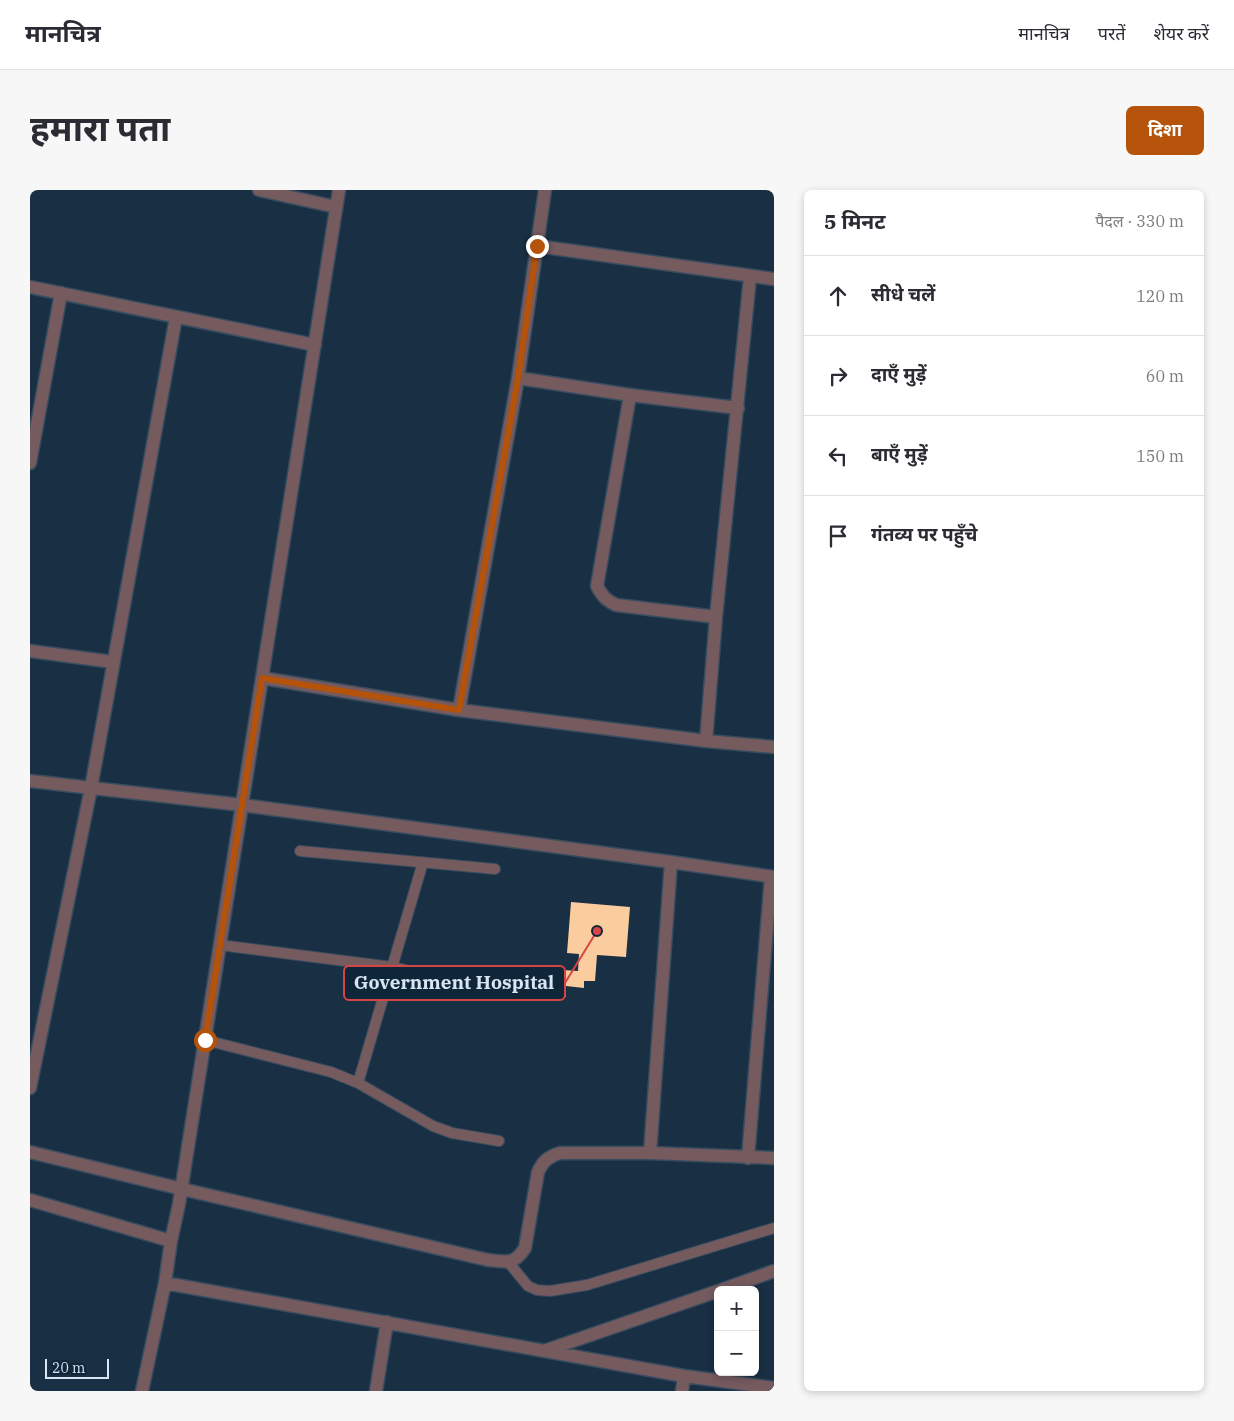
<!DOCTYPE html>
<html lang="hi">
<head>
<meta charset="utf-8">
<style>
  :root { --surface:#fff; --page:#f7f7f7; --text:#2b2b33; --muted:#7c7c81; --line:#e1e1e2; --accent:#b45309 }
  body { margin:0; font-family:"IBM Plex Serif","Noto Sans Devanagari",serif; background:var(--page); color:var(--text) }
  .controls { position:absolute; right:15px; bottom:15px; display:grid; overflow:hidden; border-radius:8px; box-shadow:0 2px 8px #0003 }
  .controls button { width:45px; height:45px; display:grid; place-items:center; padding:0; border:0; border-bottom:1px solid var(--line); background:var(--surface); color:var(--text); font:25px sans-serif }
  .scale { position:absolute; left:15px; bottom:12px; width:64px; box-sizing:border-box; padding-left:5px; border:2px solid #d8e5f2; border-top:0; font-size:14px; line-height:18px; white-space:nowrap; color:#d8e5f2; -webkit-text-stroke:4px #0f2538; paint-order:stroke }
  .stop { position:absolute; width:15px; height:15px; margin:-11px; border:4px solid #b45309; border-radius:50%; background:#fff }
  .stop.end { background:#b45309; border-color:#fff; box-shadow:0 1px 5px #0008 }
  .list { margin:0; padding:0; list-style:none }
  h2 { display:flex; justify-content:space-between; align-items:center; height:65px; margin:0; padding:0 20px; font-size:21px }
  h2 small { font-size:16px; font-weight:400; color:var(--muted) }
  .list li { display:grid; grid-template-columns:32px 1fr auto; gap:15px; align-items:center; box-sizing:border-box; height:80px; padding:0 20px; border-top:1px solid var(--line) }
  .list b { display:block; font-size:19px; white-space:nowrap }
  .list em { font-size:16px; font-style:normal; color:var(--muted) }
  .icon { flex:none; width:28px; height:28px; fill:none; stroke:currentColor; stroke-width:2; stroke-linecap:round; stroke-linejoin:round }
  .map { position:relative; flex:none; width:744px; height:1201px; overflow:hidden; border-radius:8px }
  header { display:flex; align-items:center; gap:30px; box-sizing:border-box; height:70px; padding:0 25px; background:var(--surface); border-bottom:1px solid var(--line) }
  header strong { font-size:24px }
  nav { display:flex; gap:28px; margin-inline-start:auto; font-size:18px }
  .intro { display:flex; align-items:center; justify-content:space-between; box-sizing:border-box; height:120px; padding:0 30px }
  h1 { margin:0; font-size:35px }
  .button { padding:12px 22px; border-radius:8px; background:var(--accent); color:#fff; font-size:18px; font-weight:700 }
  main { display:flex; gap:30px; padding:0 30px }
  aside { flex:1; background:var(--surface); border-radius:8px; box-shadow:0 2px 8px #0003 }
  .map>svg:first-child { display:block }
  .building { fill:#fbcc9e }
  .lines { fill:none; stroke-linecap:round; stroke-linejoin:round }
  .lane-casing { stroke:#384c5f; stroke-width:12 }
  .street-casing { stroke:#384c5f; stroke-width:15 }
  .lane { stroke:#755a5e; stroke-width:10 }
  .street { stroke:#755a5e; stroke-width:12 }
  .route { stroke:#b45309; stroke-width:6 }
  .leader { fill:none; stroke:#d64446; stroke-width:2 }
  .callout-dot { fill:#d64446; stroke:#0f2538; stroke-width:2 }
  .callout { fill:#0f2538; stroke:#d64446; stroke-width:2 }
  .callout-label { font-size:19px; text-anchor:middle; font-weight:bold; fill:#d8e5f2 }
</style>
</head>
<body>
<header>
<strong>मानचित्र</strong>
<nav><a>मानचित्र</a><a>परतें</a><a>शेयर करें</a></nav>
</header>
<div class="intro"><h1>हमारा पता</h1><a class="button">दिशा</a></div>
<main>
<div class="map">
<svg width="744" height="1201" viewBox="0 0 744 1201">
  <rect width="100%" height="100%" fill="#192f43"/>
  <!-- building -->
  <path class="building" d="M541 712 600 717 596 767 567 765 565 791H554V798L536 796V807L529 806 532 780 548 781 549 764 537 763Z"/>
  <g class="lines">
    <!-- lane casing -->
    <g class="lane-casing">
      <path id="lane" d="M270 661 465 679
        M190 755 362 777 464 800
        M175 850 301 882 328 893 403 936 422 943 469 951
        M328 893 393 672
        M479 1073 498 1096 507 1100 520 1101 557 1095 744 1038"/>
    </g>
    <!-- street casing -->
    <g class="street-casing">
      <path id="street" d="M229 0 306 17
        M507 56 744 89
        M0 97 285 155
        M488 188 600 205 708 218
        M600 205 567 396C572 406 576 410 586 415L686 427
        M0 273 31 103
        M0 461 83 472
        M232 488 429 520 676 551 744 557
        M429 520 488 188 515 0
        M676 551 686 427 720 87
        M0 591 212 615 641 672 744 687
        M0 898 61 598 146 127
        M0 962 152 999 458 1070C477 1072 484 1075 495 1058L508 982C513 971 518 967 530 963H620L744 968
        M620 963 641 672
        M718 968 741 687
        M0 1010 141 1051
        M135 1093 654 1186 744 1198
        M691 1100 744 1081
        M517 1160 688 1101
        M112 1201 135 1093 141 1051 149 1014 309 0
        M346 1201 357 1132
        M652 1201 654 1186"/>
    </g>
    <!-- lane -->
    <use href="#lane" class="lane"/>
    <!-- street -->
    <use href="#street" class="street"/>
  </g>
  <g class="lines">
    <!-- route -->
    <path class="route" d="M175 850 232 488 429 520 488 188 507 56"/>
  </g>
  <!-- callouts -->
  <path class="leader" d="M567 741L535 793"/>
  <circle class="callout-dot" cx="567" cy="741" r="5"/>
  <rect class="callout" x="314" y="776" width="221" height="34" rx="5"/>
  <g class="callout-label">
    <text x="424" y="799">Government Hospital</text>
  </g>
</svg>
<div class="controls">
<button>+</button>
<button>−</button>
</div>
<div class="scale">20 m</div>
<div class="stop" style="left:175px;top:850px"></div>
<div class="stop end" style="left:507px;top:56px"></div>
</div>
<aside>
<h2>5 मिनट<small>पैदल · 330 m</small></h2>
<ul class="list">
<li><svg class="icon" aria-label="ahead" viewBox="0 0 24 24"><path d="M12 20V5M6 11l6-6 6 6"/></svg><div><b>सीधे चलें</b></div><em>120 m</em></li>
<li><svg class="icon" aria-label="right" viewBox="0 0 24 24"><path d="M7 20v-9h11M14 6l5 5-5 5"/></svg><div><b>दाएँ मुड़ें</b></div><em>60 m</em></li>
<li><svg class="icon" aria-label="left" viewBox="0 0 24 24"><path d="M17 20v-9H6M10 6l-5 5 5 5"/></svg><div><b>बाएँ मुड़ें</b></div><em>150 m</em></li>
<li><svg class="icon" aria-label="arrive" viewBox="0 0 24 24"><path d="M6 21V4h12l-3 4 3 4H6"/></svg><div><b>गंतव्य पर पहुँचे</b></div></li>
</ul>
</aside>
</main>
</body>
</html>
